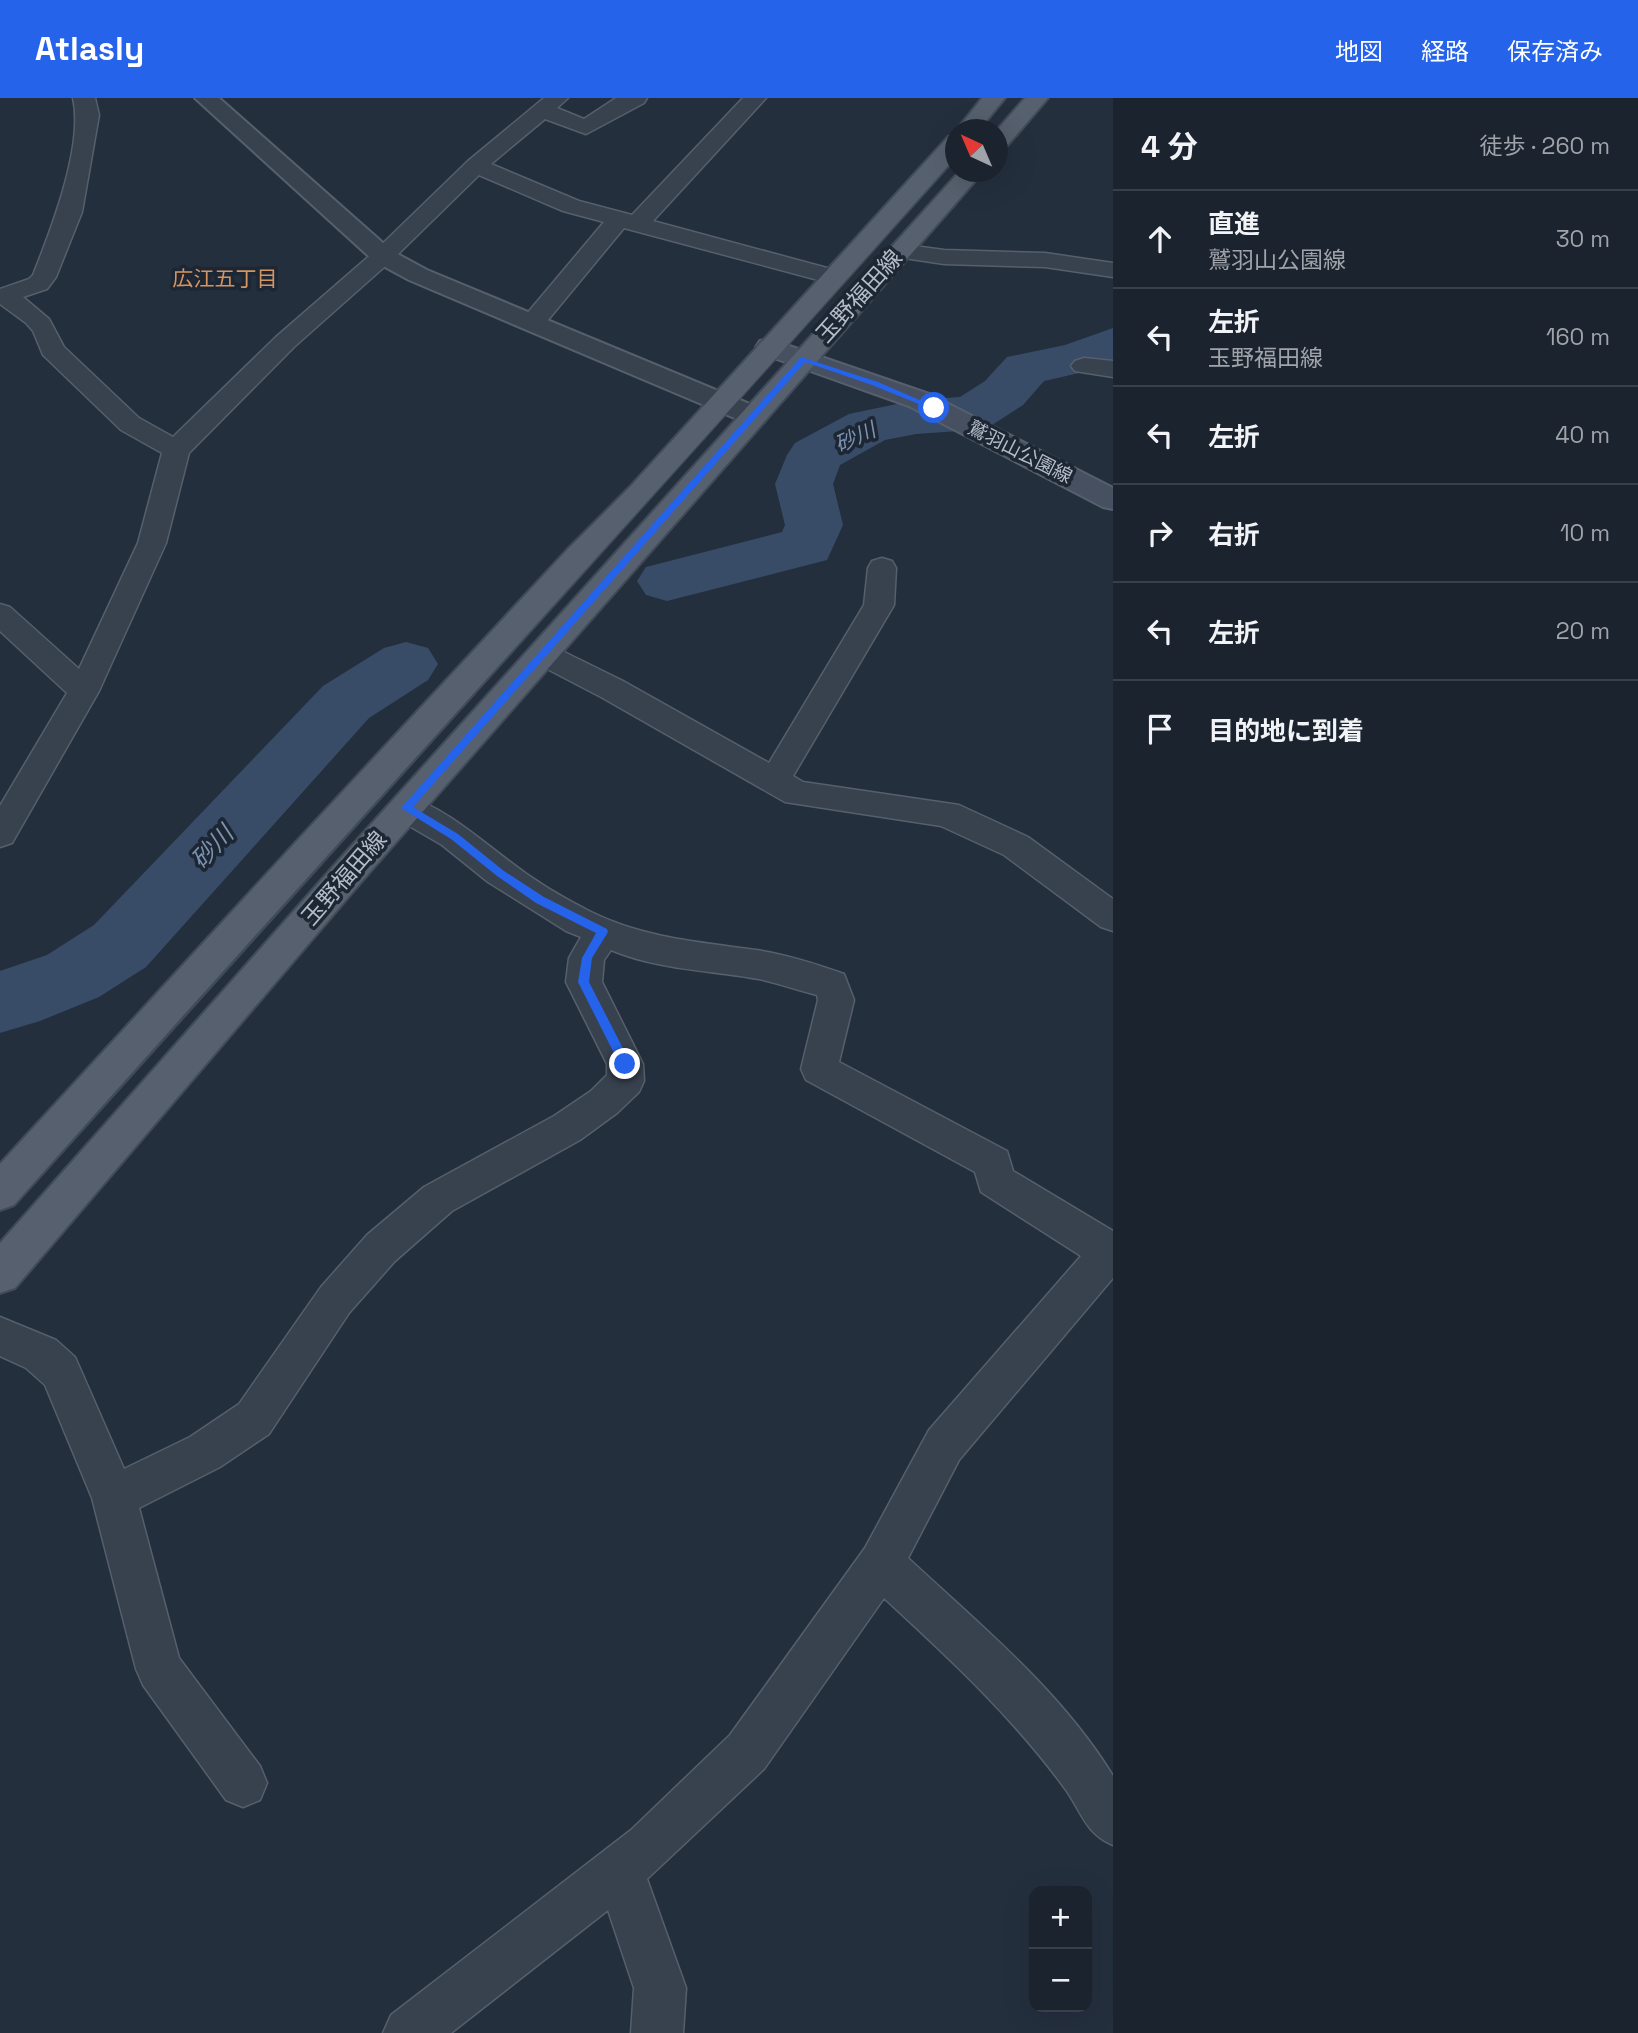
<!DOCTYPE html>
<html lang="ja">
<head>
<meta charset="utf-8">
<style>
  :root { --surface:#1b232e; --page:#282f3a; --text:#f1f3f6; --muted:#a0a4aa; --line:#39404a; --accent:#2563eb }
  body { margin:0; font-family:"Space Grotesk","Noto Sans JP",sans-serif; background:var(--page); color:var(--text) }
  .controls { position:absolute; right:21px; bottom:21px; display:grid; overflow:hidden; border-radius:14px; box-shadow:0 7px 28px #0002 }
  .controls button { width:63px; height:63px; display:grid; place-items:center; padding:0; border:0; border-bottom:2px solid var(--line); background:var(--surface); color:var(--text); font:35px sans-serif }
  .compass { position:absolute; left:945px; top:21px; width:63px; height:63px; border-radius:50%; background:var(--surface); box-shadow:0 7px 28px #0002; rotate:316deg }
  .stop { position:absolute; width:21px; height:21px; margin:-16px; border:5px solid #2563eb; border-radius:50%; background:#fff }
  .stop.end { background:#2563eb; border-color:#fff; box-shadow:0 2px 7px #0008 }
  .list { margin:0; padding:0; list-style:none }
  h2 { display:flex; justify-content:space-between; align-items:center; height:91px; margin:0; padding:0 28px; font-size:30px }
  h2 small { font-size:23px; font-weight:400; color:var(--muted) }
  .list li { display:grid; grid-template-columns:46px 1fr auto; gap:21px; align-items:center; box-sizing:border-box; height:98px; padding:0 28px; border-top:2px solid var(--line) }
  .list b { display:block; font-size:26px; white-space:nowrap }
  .list p { margin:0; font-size:23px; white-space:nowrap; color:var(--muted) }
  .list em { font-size:23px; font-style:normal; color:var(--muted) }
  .icon { flex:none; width:38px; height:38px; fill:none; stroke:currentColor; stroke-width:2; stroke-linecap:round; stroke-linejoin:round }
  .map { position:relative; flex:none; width:1113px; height:1935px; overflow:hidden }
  header { display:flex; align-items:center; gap:42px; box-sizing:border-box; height:98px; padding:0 35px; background:var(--accent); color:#fff }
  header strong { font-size:33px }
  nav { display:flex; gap:38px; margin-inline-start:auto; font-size:24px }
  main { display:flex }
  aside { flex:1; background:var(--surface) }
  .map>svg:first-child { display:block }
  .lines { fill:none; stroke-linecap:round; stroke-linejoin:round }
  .river { fill:#394c67; fill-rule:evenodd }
  .minor-casing { stroke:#565f6c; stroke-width:3 }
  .tertiary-casing { stroke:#565f6c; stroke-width:4 }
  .secondary-casing { stroke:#565f6c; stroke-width:4 }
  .primary-casing { stroke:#414a57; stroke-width:4 }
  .minor { fill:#38414e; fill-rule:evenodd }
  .tertiary { fill:#38414e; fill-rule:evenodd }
  .secondary { fill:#465061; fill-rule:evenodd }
  .primary { fill:#56606e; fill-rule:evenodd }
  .route { fill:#2563eb }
  .labels { text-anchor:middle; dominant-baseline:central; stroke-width:7; stroke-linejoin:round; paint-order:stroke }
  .far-street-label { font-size:19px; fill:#b4bcc9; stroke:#1d2633 }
  .far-neighbourhood-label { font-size:21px; fill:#d59563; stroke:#1d2633 }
  .far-water-label { font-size:21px; font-style:italic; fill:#7c92b1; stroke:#1d2633 }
  .street-label { font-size:23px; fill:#b4bcc9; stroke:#1d2633 }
  .water-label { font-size:24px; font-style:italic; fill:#7c92b1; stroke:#1d2633 }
</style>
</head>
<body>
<header>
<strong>Atlasly</strong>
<nav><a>地図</a><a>経路</a><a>保存済み</a></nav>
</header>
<main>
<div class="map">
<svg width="1113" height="1935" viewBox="0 0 1113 1935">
  <rect width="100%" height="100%" fill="#242f3e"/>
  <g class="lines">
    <!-- river -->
    <path class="river" d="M1113 230V265L1097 271 1044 283 1023 307 992 327 973 332 916 336 885 342 840 367 833 386 843 427 827 462 667 503 646 497 637 483 646 469 782 434 785 427 775 386 787 357 795 345 849 316 916 302 960 299 985 283 1007 259 1065 247Z
      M406 544 428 550 438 566 428 582 369 620 146 869 99 899 40 923 0 935V873L47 857 94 827 323 588 384 550Z"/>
    <!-- minor casing -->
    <g class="minor-casing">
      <path id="minor" d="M73 0H95L99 17 82 114 56 179 47 191 23 199 49 221 64 249 139 320 173 339 276 239 375 153 468 63 544 0H568L557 10 584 21 616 0H647L644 5 586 36 545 21 491 66 579 103 632 117 743 0H766L653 123 842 174 845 179 842 184 833 186 624 130 543 228 534 230 525 228 522 223 525 218 604 124 563 113 479 77 391 163 294 249 189 355 166 445 99 593 12 745 0 749V708L67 595 0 533V506L10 509 79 571 138 445 162 355 121 332 43 257 33 233 26 225 0 206V191L29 181 33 177C51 132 84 47 73 0Z
        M899 146 944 152 1045 155 1113 165V179L1045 169 944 166 891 158 887 153 891 148Z
        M1084 260 1113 263V279L1075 273 1071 268 1075 263Z
        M882 460 892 463 896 470 894 507 793 678 803 684 959 707 1028 739 1113 801V833L1101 829 1004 757 941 728 785 704 601 599 532 563 528 556 532 549 543 546 554 549 623 583 769 665 864 507 868 470 872 463Z
        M406 698C445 710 477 739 509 763 533 782 563 800 591 814 644 840 698 844 756 852 785 856 816 866 844 876L854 902 839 964 1007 1053 1013 1073 1113 1133V1180L959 1362 908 1460C980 1527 1061 1593 1113 1678V1747C1086 1736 1082 1715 1066 1692 1014 1620 949 1560 884 1500L764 1671 647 1781 686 1890 683 1935H631L634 1890 608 1812 451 1935H383L391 1917 631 1732 730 1637 865 1450 929 1332 1081 1158 981 1094 975 1074 806 982 801 971 818 902 817 897C797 892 778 885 759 881 709 872 659 872 611 852L604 862 602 884 643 966 644 983 639 994 617 1015 580 1042 452 1113 395 1163 349 1215 269 1336 220 1369 139 1410 179 1560 260 1668 267 1685 260 1702 243 1709 226 1702 143 1587 136 1571 92 1400 45 1287 26 1270 0 1258V1219L56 1242 75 1259 124 1371 190 1339 239 1306 321 1189 367 1137 424 1089 554 1018 591 993 607 977V966L566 884 569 860 581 839 566 833 488 784 442 747 394 719 390 710 394 701Z"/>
    </g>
    <!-- tertiary casing -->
    <g class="tertiary-casing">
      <path id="tertiary" d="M195 0H219L392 153 427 172 764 312 768 318 764 324 754 326 744 324 409 182 374 163Z"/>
    </g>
    <!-- secondary casing -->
    <g class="secondary-casing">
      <path id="secondary" d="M769 241 929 296 1113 390V411L1103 409 909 308 760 255 756 249 760 243Z"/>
    </g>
    <!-- primary casing -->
    <g class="primary-casing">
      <path id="primary" d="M982 0H1005L979 32 956 33Z
        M1025 0H1048L1006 49 998 51 997 32Z
        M956 37V59C644 410 326 756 14 1107L0 1112V1066L295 745 567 452 629 390 948 39Z
        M959 74H983L362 783 15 1190 0 1195V1145L338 763Z"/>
    </g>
    <!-- minor -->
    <use href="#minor" class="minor"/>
    <!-- tertiary -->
    <use href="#tertiary" class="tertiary"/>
    <!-- secondary -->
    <use href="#secondary" class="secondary"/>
    <!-- primary -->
    <use href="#primary" class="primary"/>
  </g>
  <!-- route -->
  <path class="route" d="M801 259 878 284 938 310 931 311 872 287 805 264 413 709 458 736 504 773 544 799 607 831 608 834 592 860 589 884 631 966 625 971 621 969 578 884 582 860 596 835 536 805 497 778 451 741 401 710Z"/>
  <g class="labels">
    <!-- far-street labels -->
    <g class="far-street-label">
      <text transform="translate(1020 354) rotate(27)">鷲羽山公園線</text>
    </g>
    <!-- far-neighbourhood labels -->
    <g class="far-neighbourhood-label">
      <text x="225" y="180">広江五丁目</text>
    </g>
    <!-- far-water labels -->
    <g class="far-water-label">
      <text transform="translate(855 339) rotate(-24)">砂川</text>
    </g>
    <!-- street labels -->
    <g class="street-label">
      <text transform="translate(859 198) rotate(-48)">玉野福田線</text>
      <text transform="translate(344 780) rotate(-49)">玉野福田線</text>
    </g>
    <!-- water labels -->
    <g class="water-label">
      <text transform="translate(212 749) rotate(-47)">砂川</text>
    </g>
  </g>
</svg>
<div class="controls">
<button>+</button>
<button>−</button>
</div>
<svg class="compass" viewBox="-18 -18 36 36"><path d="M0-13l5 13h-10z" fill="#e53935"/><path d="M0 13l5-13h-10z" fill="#a0a4aa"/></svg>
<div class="stop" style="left:934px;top:310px"></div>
<div class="stop end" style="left:625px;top:966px"></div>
</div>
<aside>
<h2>4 分<small>徒歩 · 260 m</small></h2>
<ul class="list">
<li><svg class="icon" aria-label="ahead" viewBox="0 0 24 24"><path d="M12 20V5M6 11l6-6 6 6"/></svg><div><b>直進</b><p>鷲羽山公園線</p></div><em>30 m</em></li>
<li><svg class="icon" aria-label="left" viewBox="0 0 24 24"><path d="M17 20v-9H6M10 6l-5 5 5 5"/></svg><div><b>左折</b><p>玉野福田線</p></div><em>160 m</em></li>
<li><svg class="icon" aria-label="left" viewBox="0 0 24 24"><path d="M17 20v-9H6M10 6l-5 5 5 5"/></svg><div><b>左折</b></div><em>40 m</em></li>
<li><svg class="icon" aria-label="right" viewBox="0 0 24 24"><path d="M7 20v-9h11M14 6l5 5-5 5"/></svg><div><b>右折</b></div><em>10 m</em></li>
<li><svg class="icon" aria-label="left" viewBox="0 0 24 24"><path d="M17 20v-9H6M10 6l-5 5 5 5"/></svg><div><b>左折</b></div><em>20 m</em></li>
<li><svg class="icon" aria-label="arrive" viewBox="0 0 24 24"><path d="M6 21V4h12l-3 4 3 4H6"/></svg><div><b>目的地に到着</b></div></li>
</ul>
</aside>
</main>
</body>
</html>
